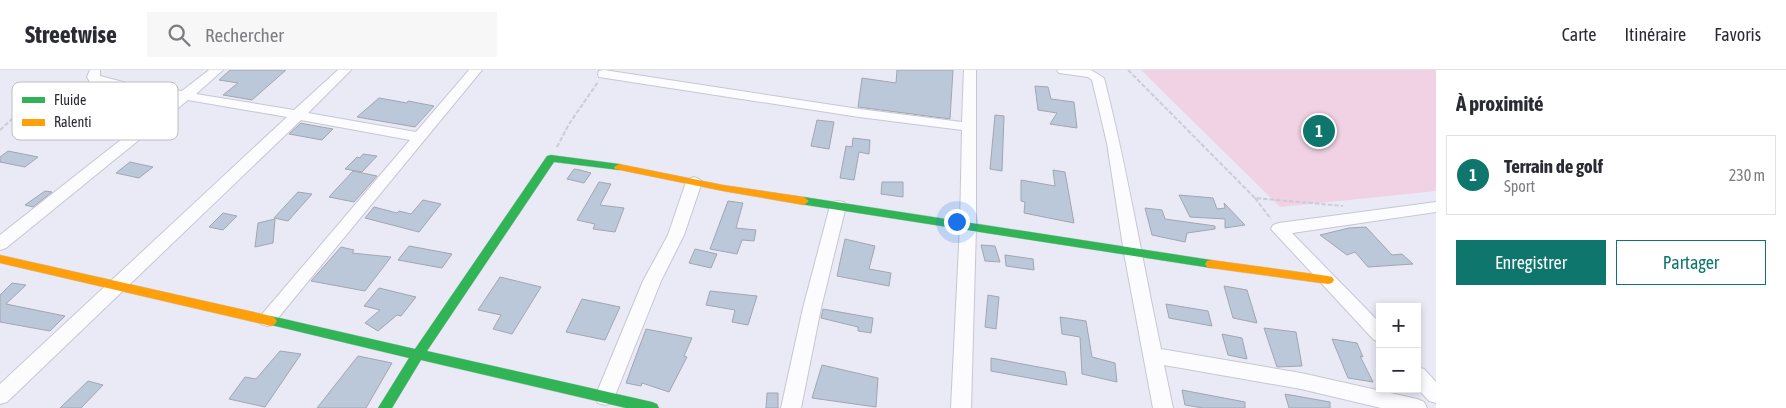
<!DOCTYPE html>
<html lang="fr">
<head>
<meta charset="utf-8">
<style>
  :root { --surface:#fff; --page:#f7f7f7; --text:#2b2b33; --muted:#7c7c81; --line:#e1e1e2; --accent:#0f766e }
  body { margin:0; font-family:"Asap Condensed",sans-serif; background:var(--page); color:var(--text) }
  .controls { position:absolute; right:15px; bottom:15px; display:grid; overflow:hidden; border-radius:0px; box-shadow:0 2px 8px #0003 }
  .controls button { width:45px; height:45px; display:grid; place-items:center; padding:0; border:0; border-bottom:1px solid var(--line); background:var(--surface); color:var(--text); font:25px sans-serif }
  .you { position:absolute; left:956px; top:151px; width:18px; height:18px; margin:-12px; border:4px solid #fff; border-radius:50%; background:#1a73e8; box-shadow:0 0 0 8px #1a73e833 }
  .badge { display:grid; place-items:center; width:32px; height:32px; border-radius:50%; background:var(--accent); color:#fff; font-size:16px; font-weight:700 }
  .pin { position:absolute; translate:-50% -50%; border:2px solid #fff; box-shadow:0 1px 5px #0006 }
  .list { margin:0; padding:0; list-style:none }
  h2 { display:flex; justify-content:space-between; align-items:center; height:65px; margin:0; padding:0 20px; font-size:21px }
  h2 small { font-size:16px; font-weight:400; color:var(--muted) }
  .list li { display:grid; grid-template-columns:32px 1fr auto; gap:15px; align-items:center; box-sizing:border-box; height:80px; margin:0 10px 10px; padding:0 10px; border:1px solid var(--line); border-radius:0px }
  .list b { display:block; font-size:19px; white-space:nowrap }
  .list p { margin:0; font-size:16px; white-space:nowrap; color:var(--muted) }
  .list em { font-size:16px; font-style:normal; color:var(--muted) }
  .actions { display:flex; gap:10px; padding:15px 20px }
  .actions a { flex:1; padding:11px 0; border:1px solid var(--accent); border-radius:0px; text-align:center; font-size:18px; color:var(--accent) }
  .actions .main { background:var(--accent); color:#fff }
  .icon { flex:none; width:28px; height:28px; fill:none; stroke:currentColor; stroke-width:2; stroke-linecap:round; stroke-linejoin:round }
  .map { position:relative; flex:none; width:1436px; height:338px; overflow:hidden }
  header { display:flex; align-items:center; gap:30px; box-sizing:border-box; height:70px; padding:0 25px; background:var(--surface); border-bottom:1px solid var(--line) }
  header strong { font-size:24px }
  nav { display:flex; gap:28px; margin-inline-start:auto; font-size:18px }
  .search { width:350px; height:45px; background:var(--page); display:flex; align-items:center; gap:12px; box-sizing:border-box; padding:0 18px; border-radius:0px; color:var(--muted); font-size:19px }
  main { display:flex }
  aside { flex:1; background:var(--surface) }
  .map>svg:first-child { display:block }
  .green { fill:#f1d1e4 }
  .building { fill:#bac8da; stroke:#a2a6b0 }
  .lines { fill:none; stroke-linecap:round; stroke-linejoin:round }
  .street-casing { stroke:#c6c7d2; stroke-width:2 }
  .fast-casing { stroke:#c6c7d2; stroke-width:1 }
  .slow-casing { stroke:#c6c7d2; stroke-width:1 }
  .path { stroke:#cccdd2; stroke-width:2; stroke-dasharray:4.5 2; stroke-linecap:butt }
  .street { fill:#fcfcfe; fill-rule:evenodd }
  .fast { fill:#30b455; fill-rule:evenodd }
  .slow { fill:#ff9f0a; fill-rule:evenodd }
  .key { fill:#fff; stroke:#bebec2; stroke-width:1 }
  .key-label { font-size:14px; fill:#282833 }
</style>
</head>
<body>
<header>
<strong>Streetwise</strong>
<div class="search"><svg class="icon" aria-label="search" viewBox="0 0 24 24"><circle cx="10" cy="10" r="6"/><path d="M15 15l6 6"/></svg>Rechercher</div>
<nav><a>Carte</a><a>Itinéraire</a><a>Favoris</a></nav>
</header>
<main>
<div class="map">
<svg width="1436" height="338" viewBox="0 0 1436 338">
  <rect width="100%" height="100%" fill="#e9eaf6"/>
  <!-- green -->
  <path class="green" d="M1141 0H1436V121L1280 137Z"/>
  <!-- building -->
  <path class="building" d="M230 0H286L252 30 223 25 238 13 219 10Z
    M897 0H953L950 49 858 37 862 8 896 13Z
    M1035 16 1048 17 1051 29 1074 32 1077 58 1050 54 1057 43 1038 40Z
    M379 28 407 33 408 31 434 36 415 57 357 47Z
    M995 45 1004 46 1002 101 990 99Z
    M817 50 834 52 829 79 811 76Z
    M301 53 305 54 333 59 322 70 289 64Z
    M853 68 870 70 869 84 859 82 854 110 840 108 846 76 852 77Z
    M8 81 38 87 25 97 0 92V87Z
    M363 84 377 86 362 102 345 99 357 87 360 88Z
    M130 92 153 97 139 108 116 103Z
    M574 99 580 100 591 103 584 113 567 109Z
    M1053 100 1065 102 1074 153 1024 143 1025 132 1021 131V110L1055 116Z
    M353 101 377 106 354 132 329 127Z
    M599 112 611 114 600 135 624 138 615 162 593 159 595 154 577 150Z
    M882 112H903V127L881 124Z
    M45 121 52 122 33 137 25 135Z
    M298 122 312 124 288 151 274 148Z
    M1179 125 1213 128 1217 139 1225 138 1224 133 1245 155 1225 158V149L1190 147Z
    M423 130 441 134 419 162 365 148 374 137 397 143 399 141 411 144Z
    M728 131 743 133 736 158 756 160 754 171 742 170 737 184 710 179Z
    M1145 138 1162 140 1165 149 1215 156V159L1187 163 1185 172 1152 165Z
    M223 143 237 146 223 160 209 157Z
    M275 149 273 173 255 177 258 153Z
    M1366 157 1392 185 1402 184 1413 194 1368 197 1355 182 1347 185 1320 165 1349 158Z
    M845 169 875 176 869 199 891 203 889 216 837 206Z
    M981 175 995 176 1000 192 985 191Z
    M409 176 452 184 442 198 398 190Z
    M341 177 354 180 352 183 391 187 365 221 311 211Z
    M695 179 717 184 711 198 689 193Z
    M1005 185 1033 189 1034 200 1006 196Z
    M500 207 541 217 512 264 493 259 501 245 478 240Z
    M12 213 26 215 6 234 65 246 50 261 0 252V225Z
    M1224 216 1247 220 1257 253 1233 248Z
    M379 218 416 227 401 246 397 245 378 261 365 253 380 240 364 236Z
    M710 221 757 226 748 255 732 252 735 240 706 235Z
    M988 225 999 227 996 259 985 257Z
    M582 229 620 237 605 270 566 262Z
    M1166 234 1208 241 1212 256 1169 248Z
    M823 239 873 248 871 263 858 261V257L821 248Z
    M1060 247 1086 251 1092 287 1115 293 1117 312 1082 304 1080 267 1062 264Z
    M1264 258 1296 262 1302 296 1277 297Z
    M646 259 692 268 684 286 687 287 669 322 642 313 641 316 626 313Z
    M1222 264 1242 268 1247 289 1228 285Z
    M1332 269 1357 273 1363 287 1360 286 1373 312 1348 308Z
    M280 281 301 284 265 337 229 329 245 307 256 309Z
    M358 286 392 293 366 338H317Z
    M991 288 1065 302 1067 315 991 301Z
    M822 295 878 308 876 337 812 328Z
    M88 311 103 315 81 338H60Z
    M1182 320 1245 332V338H1203L1185 335Z
    M767 323H778V338H766Z
    M1285 324 1330 332V338H1289Z"/>
  <g class="lines">
    <!-- street casing -->
    <g class="street-casing">
      <path id="street" d="M90 0H100V6L127 13 182 21 209 0H223L196 24 294 40 338 0H351L308 43 416 62 469 0H482L273 254 267 256 261 254 258 249 410 70 301 50 7 332 0 334V314L287 47 188 30 6 178 0 180V165L174 28 127 21 90 12 87 7Z
        M604 0 859 39 962 52 964 0H976V156L971 338H951L960 156 962 60 859 47 599 7 598 4 599 1Z
        M1057 0H1091L1104 8C1127 98 1142 189 1161 279L1301 303 1417 329 1424 332 1427 338H1381L1301 319 1164 295 1173 338H1153L1124 183 1107 73 1092 10 1088 7 1059 3Z
        M694 107 699 109 702 112 684 165 661 211 612 333 605 335 598 333 595 327 643 211 668 165 686 112 689 109Z
        M838 131 844 132 846 136 821 238 801 338H781L803 238 830 136 832 132Z
        M1436 132V142L1292 163 1380 253V272L1374 270 1271 159 1273 155 1279 153Z
        M1417 297 1424 299 1436 312V333L1429 331 1417 318Z"/>
    </g>
    <!-- fast casing -->
    <g class="fast-casing">
      <path id="fast" d="M551 85 619 94 624 97 619 100 554 92 427 281 652 332 657 334 659 338H626L421 290 392 338H378L409 288 267 254 265 251 267 248 271 246 415 279 547 86Z
        M804 127 1211 190 1215 191 1217 194 1215 197 1211 198 800 134 799 131 800 128Z"/>
    </g>
    <!-- slow casing -->
    <g class="slow-casing">
      <path id="slow" d="M619 94 723 115 804 127 809 131 804 135 723 121 615 99 614 97Z
        M0 185 271 246 275 248 277 251 275 254 271 256 0 193Z
        M1211 190 1328 206 1332 207 1334 210 1332 213 1328 214 1211 198 1207 197 1205 194 1207 191Z"/>
    </g>
    <!-- path -->
    <path class="path" d="M1128 0 1255 128 1343 136
      M0 60 12 49 47 35 84 14
      M557 77 569 54 598 12
      M1255 128 1271 149"/>
    <!-- street -->
    <use href="#street" class="street"/>
    <!-- fast -->
    <use href="#fast" class="fast"/>
    <!-- slow -->
    <use href="#slow" class="slow"/>
  </g>
  <!-- legend -->
  <rect x="12" y="12" width="166" height="58" rx="8" class="key"/>
  <rect x="22" y="27" width="23" height="6" fill="#30b455"/>
  <rect x="22" y="49" width="23" height="7" fill="#ff9f0a"/>
  <g class="key-label">
    <text x="54" y="35">Fluide</text>
    <text x="54" y="57">Ralenti</text>
  </g>
</svg>
<div class="controls">
<button>+</button>
<button>−</button>
</div>
<div class="you"></div>
<div class="pin badge" style="left:1319px;top:61px">1</div>
</div>
<aside>
<h2>À proximité<small></small></h2>
<ul class="list">
<li><span class="badge">1</span><div><b>Terrain de golf</b><p>Sport</p></div><em>230 m</em></li>
</ul>
<div class="actions"><a class="main">Enregistrer</a><a>Partager</a></div>
</aside>
</main>
</body>
</html>
